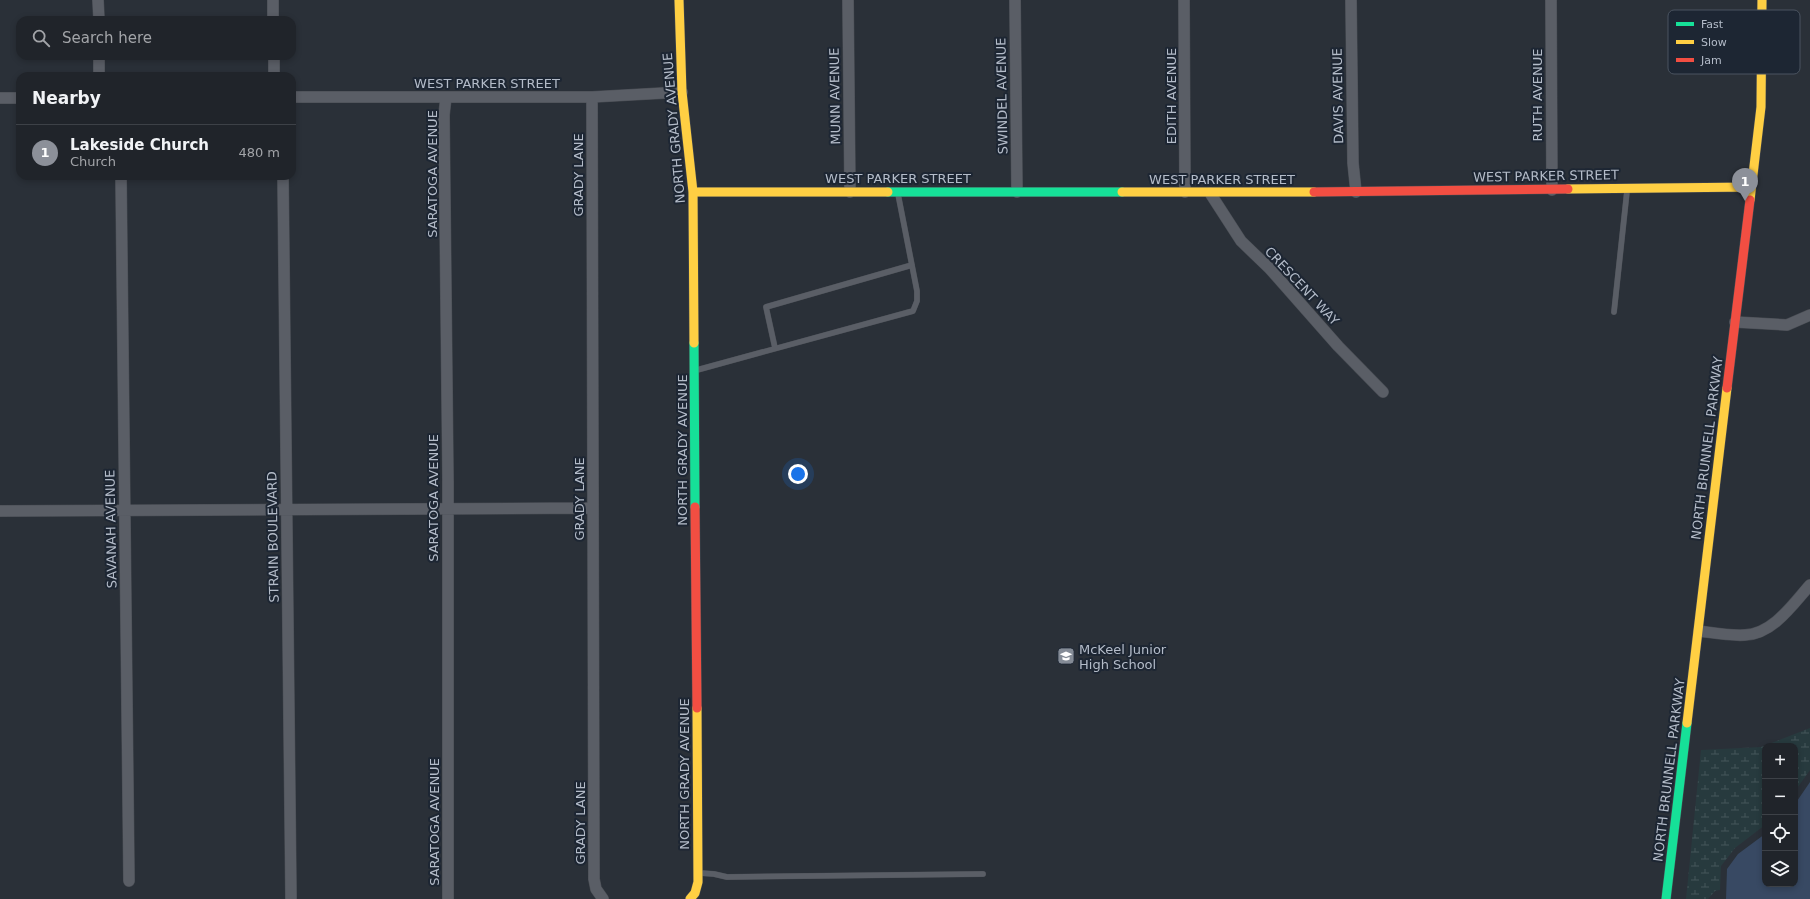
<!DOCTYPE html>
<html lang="en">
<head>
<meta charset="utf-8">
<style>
  :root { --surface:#20242a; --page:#2d3036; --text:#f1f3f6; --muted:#a2a4a8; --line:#3d4147; --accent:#8c9099 }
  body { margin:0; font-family:"DejaVu Sans",sans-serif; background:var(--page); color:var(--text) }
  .controls { position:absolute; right:12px; bottom:12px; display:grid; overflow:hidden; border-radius:8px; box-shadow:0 2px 6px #0003 }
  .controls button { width:36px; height:36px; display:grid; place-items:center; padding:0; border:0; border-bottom:1px solid var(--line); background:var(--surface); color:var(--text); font:20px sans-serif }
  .you { position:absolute; left:798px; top:474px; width:14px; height:14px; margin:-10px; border:3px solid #fff; border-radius:50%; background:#1a73e8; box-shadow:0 0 0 6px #1a73e833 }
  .badge { display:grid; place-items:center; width:26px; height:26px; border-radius:50%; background:var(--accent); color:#fff; font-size:13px; font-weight:700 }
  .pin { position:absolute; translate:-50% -33px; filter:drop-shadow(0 1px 2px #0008) }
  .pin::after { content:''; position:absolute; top:21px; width:14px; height:12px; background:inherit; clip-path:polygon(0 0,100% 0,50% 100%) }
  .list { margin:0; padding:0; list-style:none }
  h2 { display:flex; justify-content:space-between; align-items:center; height:52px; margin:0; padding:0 16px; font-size:17px }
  h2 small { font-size:13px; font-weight:400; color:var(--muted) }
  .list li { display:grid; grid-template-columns:26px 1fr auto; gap:12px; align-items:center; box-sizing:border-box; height:56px; padding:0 16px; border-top:1px solid var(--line) }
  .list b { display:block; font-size:15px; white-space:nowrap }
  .list p { margin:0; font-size:13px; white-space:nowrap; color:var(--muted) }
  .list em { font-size:13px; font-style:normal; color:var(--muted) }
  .icon { flex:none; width:22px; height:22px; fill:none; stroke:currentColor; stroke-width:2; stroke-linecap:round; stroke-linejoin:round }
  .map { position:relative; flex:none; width:1810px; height:899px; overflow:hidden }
  .search { position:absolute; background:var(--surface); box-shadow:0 2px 6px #0003; left:16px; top:16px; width:280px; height:44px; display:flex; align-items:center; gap:10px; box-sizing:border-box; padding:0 14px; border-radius:12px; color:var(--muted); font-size:15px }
  .panel { position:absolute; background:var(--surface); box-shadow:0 2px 6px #0003; left:16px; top:72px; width:280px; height:108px; border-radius:12px }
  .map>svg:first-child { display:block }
  .wetland { fill:url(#wetland-marsh) }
  .water { fill:#384963 }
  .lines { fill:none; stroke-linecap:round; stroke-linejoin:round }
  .lane-casing { stroke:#484c53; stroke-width:6 }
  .street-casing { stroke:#484c53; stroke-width:12 }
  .fast-casing { stroke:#484c53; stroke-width:10 }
  .slow-casing { stroke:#484c53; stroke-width:10 }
  .jam-casing { stroke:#484c53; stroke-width:10 }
  .lane { stroke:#5a5e66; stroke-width:5.5 }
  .street { stroke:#5a5e66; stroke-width:11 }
  .fast { stroke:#16e098; stroke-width:9 }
  .slow { stroke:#ffcf43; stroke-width:9 }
  .jam { stroke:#f24e42; stroke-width:9 }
  .labels { text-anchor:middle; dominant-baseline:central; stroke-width:4; stroke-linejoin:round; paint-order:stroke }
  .street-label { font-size:13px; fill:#b4bcc9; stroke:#1d2633 }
  .poi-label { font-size:13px; fill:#b4bcc9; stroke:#1d2633; text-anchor:start }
  .key { fill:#1d2633; stroke:#4a5360; stroke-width:1 }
  .key-label { font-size:11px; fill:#b4bcc9 }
</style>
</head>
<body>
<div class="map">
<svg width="1810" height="899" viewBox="0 0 1810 899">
  <defs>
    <pattern id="wetland-marsh" width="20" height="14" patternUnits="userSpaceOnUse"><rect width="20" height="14" fill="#273a3e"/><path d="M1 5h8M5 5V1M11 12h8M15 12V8" fill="none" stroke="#445559"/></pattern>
  </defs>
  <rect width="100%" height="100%" fill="#2a3038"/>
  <!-- wetland -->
  <path class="wetland" d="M1810 728V770L1795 791V746H1765V825L1735 848 1721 866 1720 890 1715 891 1708 899H1686L1701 750 1761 747Z"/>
  <!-- water -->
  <path class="water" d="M1810 782V899H1726L1727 869 1738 854 1765 834V884H1795V804Z"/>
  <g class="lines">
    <!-- lane casing -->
    <g class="lane-casing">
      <path id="lane" d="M1614 312 1627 191
        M775 348 766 307 912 265
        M697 370 913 311 917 301V291L898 194
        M700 873 714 874 727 877 983 874"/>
    </g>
    <!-- street casing -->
    <g class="street-casing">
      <path id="street" d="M98 0 99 20
        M273 0V20
        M848 0 850 192
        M1015 0 1017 192
        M1184 0 1185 192
        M1351 0 1353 163 1356 192
        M1551 0 1552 190
        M99 56V76
        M274 56V76
        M292 97H592L682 92
        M446 97 444 115 448 481V899
        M592 97 594 879 596 889 603 899
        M0 98H20
        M121 176 129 881
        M283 176 291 898
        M1210 193 1241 241 1270 269 1338 346 1383 392
        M1735 322 1787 325 1810 315
        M0 511 592 508
        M1699 631C1714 633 1730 636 1745 635 1773 634 1793 604 1810 585"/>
    </g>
    <!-- fast casing -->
    <g class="fast-casing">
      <path id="fast" d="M888 192H1122
        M694 343 695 507
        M1666 899 1687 723"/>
    </g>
    <!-- slow casing -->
    <g class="slow-casing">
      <path id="slow" d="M679 0 682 92 693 192 694 343
        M1568 189 1751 187
        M693 192H888
        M1122 192H1314
        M1750 200 1761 107 1762 0
        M1687 723 1727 388
        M690 899 695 893 698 882 697 708"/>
    </g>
    <!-- jam casing -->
    <g class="jam-casing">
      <path id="jam" d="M1314 192 1568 189
        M1727 388 1750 200
        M695 507 697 708"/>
    </g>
    <!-- lane -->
    <use href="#lane" class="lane"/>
    <!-- street -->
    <use href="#street" class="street"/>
    <!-- fast -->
    <use href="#fast" class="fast"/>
    <!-- slow -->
    <use href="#slow" class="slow"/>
    <!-- jam -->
    <use href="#jam" class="jam"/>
  </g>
  <!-- icons -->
  <defs>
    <g id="school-square" transform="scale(0.9)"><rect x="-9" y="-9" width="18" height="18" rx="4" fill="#848b96" stroke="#1d2633"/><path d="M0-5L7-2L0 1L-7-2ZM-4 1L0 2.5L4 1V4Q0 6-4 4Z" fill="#fff"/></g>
  </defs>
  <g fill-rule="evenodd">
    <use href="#school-square" x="1066" y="656"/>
  </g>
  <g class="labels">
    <!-- street labels -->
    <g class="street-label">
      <text x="487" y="83">WEST PARKER STREET</text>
      <text transform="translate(1537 95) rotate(-90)">RUTH AVENUE</text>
      <text transform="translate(835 96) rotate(-91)">MUNN AVENUE</text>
      <text transform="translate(1002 96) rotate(-91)">SWINDEL AVENUE</text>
      <text transform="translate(1171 96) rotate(-90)">EDITH AVENUE</text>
      <text transform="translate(1338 96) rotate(-91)">DAVIS AVENUE</text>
      <text transform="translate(674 128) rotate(-95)">NORTH GRADY AVENUE</text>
      <text transform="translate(432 174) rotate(-90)">SARATOGA AVENUE</text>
      <text transform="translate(578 175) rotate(-90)">GRADY LANE</text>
      <text transform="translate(1546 176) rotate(-1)">WEST PARKER STREET</text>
      <text x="898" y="178">WEST PARKER STREET</text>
      <text x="1222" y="179">WEST PARKER STREET</text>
      <text transform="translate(1302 286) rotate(47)">CRESCENT WAY</text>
      <text transform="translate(1707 448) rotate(-83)">NORTH BRUNNELL PARKWAY</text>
      <text transform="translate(682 450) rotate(-90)">NORTH GRADY AVENUE</text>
      <text transform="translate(433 498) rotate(-90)">SARATOGA AVENUE</text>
      <text transform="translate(579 499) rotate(-90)">GRADY LANE</text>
      <text transform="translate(111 529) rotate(-91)">SAVANAH AVENUE</text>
      <text transform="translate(273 537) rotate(-91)">STRAIN BOULEVARD</text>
      <text transform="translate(1669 770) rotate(-83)">NORTH BRUNNELL PARKWAY</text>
      <text transform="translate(684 774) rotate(-90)">NORTH GRADY AVENUE</text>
      <text transform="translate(434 822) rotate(-90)">SARATOGA AVENUE</text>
      <text transform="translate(580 823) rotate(-90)">GRADY LANE</text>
    </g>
    <!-- poi labels -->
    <g class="poi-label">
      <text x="1079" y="649">McKeel Junior<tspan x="1079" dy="15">High School</tspan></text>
    </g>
  </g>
  <!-- legend -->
  <rect x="1668" y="10" width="132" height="64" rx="6" class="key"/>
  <rect x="1676" y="22" width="18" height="4" fill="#16e098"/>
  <rect x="1676" y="40" width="18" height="4" fill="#ffcf43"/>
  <rect x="1676" y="58" width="18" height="4" fill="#f24e42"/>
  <g class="key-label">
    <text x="1701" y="28">Fast</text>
    <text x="1701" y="46">Slow</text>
    <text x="1701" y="64">Jam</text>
  </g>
</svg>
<div class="controls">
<button>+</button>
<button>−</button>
<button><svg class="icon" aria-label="locate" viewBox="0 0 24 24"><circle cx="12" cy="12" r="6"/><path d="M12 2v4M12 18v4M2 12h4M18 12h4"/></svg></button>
<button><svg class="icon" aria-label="layers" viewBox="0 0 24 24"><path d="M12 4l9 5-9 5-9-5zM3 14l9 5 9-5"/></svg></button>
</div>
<div class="you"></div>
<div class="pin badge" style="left:1745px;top:201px">1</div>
<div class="search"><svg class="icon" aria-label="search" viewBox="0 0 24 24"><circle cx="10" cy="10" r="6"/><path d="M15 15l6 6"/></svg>Search here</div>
<section class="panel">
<h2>Nearby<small></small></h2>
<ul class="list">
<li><span class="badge">1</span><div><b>Lakeside Church</b><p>Church</p></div><em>480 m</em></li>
</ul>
</section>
</div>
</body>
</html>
